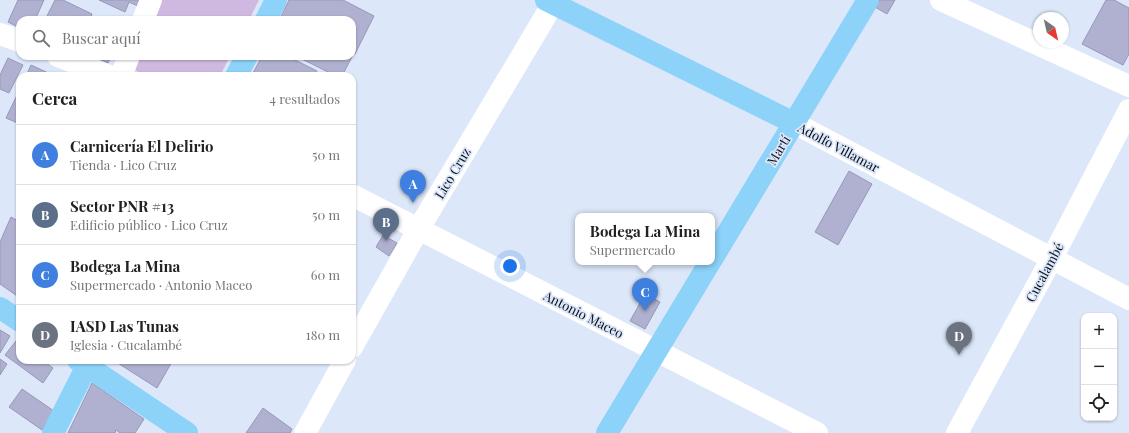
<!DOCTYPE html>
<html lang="es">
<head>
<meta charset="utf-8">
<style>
  :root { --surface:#fff; --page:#f6f6f6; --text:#222; --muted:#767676; --line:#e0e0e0; --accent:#b21f32 }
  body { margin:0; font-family:"Playfair Display",serif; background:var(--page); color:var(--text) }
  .controls { position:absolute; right:12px; bottom:12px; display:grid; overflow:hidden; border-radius:8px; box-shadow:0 1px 3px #0004 }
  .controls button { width:36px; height:36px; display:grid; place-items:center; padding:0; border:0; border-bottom:1px solid var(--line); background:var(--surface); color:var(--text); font:20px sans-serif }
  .compass { position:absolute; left:1033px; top:12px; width:36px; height:36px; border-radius:50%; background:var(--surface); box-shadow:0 1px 3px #0004; rotate:146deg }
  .you { position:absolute; left:510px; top:266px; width:14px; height:14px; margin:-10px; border:3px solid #fff; border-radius:50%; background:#1a73e8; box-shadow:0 0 0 6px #1a73e833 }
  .badge { display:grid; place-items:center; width:26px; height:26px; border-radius:50%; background:var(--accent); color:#fff; font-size:13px; font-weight:700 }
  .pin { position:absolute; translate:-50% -33px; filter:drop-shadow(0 1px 2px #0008) }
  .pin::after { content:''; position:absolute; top:21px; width:14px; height:12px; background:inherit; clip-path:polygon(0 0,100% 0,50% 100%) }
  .popup { position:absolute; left:575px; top:213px; width:140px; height:52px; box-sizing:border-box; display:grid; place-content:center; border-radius:8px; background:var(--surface); filter:drop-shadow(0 1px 3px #0005); font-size:13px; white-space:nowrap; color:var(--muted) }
  .popup b { font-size:15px; color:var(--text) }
  .popup::after { content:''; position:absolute; left:50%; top:100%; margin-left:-8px; border:8px solid transparent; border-top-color:var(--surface) }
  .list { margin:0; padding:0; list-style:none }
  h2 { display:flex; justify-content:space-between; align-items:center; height:52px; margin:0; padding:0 16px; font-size:17px }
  h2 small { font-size:13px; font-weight:400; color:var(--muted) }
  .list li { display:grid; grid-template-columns:26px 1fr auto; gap:12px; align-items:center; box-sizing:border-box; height:60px; padding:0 16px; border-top:1px solid var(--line) }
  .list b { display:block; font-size:15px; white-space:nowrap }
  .list p { margin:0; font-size:13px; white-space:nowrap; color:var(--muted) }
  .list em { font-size:13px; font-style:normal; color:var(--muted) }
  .icon { flex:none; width:22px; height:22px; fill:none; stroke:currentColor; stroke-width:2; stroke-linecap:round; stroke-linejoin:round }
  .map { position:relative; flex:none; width:1129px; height:433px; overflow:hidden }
  .search { position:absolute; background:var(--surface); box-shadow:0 1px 3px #0004; left:16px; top:16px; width:340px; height:44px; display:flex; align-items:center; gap:10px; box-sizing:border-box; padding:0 14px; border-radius:12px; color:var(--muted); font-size:15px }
  .panel { position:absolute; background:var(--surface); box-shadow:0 1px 3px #0004; left:16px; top:72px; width:340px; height:292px; border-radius:12px }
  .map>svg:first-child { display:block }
  .green { fill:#cfb9e0 }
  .building { fill:#b0b0d0; stroke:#9897b7 }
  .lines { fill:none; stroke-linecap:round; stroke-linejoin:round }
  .minor { stroke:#fff; stroke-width:22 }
  .major { stroke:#8cd2f9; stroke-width:22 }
  .labels { text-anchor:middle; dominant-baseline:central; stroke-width:3.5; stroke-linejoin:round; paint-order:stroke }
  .street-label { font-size:13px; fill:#070c16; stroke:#dce7f9 }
</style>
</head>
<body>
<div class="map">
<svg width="1129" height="433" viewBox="0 0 1129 433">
  <rect width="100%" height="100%" fill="#dce7f9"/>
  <!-- green -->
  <path class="green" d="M160 0H259L249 20H152Z
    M136 56H230L220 76H147L131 68Z"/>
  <!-- building -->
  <path class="building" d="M18 0H44L35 20H20V28L8 22Z
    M55 0H63L92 14 90 20H45Z
    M99 0H146L142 8 129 2 125 12Z
    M289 0H343L374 16 355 54 352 52V20H288L281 17Z
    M880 0H895L887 14 875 7Z
    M1106 0H1114L1129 8V54L1123 65 1082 44Z
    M352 52 354 53 342 76H336L296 56H352Z
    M92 56H111L108 63Z
    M262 56H287L317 71 314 76H258L253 73Z
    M8 58 23 65 9 93 0 89V75Z
    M31 65 55 76H26Z
    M20 89V124L6 118Z
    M849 171 872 184 838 245 815 232Z
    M11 217 20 222V244L17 250 20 252V298L0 284V242Z
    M388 227 393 230 388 238 397 243 389 256 376 247Z
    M645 294 660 302 645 329 630 321Z
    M0 330 10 336 0 353Z
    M16 341 20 344V360H42L53 368 43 383 5 355Z
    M0 359 7 364 0 375Z
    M113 360H173L157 388Z
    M92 383 144 419 135 433H120L116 430 115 433H68Z
    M22 389 54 411 42 430 9 407Z
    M263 408 292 429 290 433H246Z"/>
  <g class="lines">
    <!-- minor -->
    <path class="minor" d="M941 0 1129 86
      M143 20 151 0
      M0 34 20 41
      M58 56 109 76
      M121 76 129 56
      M794 123 1129 299
      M352 195 817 433
      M352 347 418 230 555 0
      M305 433 345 360
      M957 433 1052 258 1129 110"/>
    <!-- major -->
    <path class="major" d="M546 0 794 123
      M266 20 276 0
      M236 76 247 56
      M712 259 868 0
      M0 308 20 321
      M78 360 187 433
      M53 433 90 360
      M607 433 710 262"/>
  </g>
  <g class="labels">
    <!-- street labels -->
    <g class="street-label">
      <text transform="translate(839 147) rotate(28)">Adolfo Villamar</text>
      <text transform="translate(778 150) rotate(-59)">Martí</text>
      <text transform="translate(452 173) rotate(-59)">Lico Cruz</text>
      <text transform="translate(1044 272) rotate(-62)">Cucalambé</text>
      <text transform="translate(584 314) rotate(27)">Antonio Maceo</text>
    </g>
  </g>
</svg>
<div class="controls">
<button>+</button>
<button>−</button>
<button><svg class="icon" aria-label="locate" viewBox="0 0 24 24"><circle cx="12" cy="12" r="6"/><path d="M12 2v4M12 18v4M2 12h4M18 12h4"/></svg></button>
</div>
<svg class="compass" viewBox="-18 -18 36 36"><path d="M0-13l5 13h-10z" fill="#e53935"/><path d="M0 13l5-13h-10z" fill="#767676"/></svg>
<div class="you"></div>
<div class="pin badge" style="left:413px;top:203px;background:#3f7fe0">A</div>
<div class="pin badge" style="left:386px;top:241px;background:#5c6f8a">B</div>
<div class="pin badge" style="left:645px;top:311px;background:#3f7fe0">C</div>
<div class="popup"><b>Bodega La Mina</b>Supermercado</div>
<div class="pin badge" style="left:959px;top:355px;background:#6b7280">D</div>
<div class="search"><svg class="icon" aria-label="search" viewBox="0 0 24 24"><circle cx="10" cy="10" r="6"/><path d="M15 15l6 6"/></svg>Buscar aquí</div>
<section class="panel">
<h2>Cerca<small>4 resultados</small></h2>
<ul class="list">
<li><span class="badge" style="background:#3f7fe0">A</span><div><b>Carnicería El Delirio</b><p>Tienda · Lico Cruz</p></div><em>50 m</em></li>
<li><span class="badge" style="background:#5c6f8a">B</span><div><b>Sector PNR #13</b><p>Edificio público · Lico Cruz</p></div><em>50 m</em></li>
<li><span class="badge" style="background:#3f7fe0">C</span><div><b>Bodega La Mina</b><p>Supermercado · Antonio Maceo</p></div><em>60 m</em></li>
<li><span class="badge" style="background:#6b7280">D</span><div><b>IASD Las Tunas</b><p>Iglesia · Cucalambé</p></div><em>180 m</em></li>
</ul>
</section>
</div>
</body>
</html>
